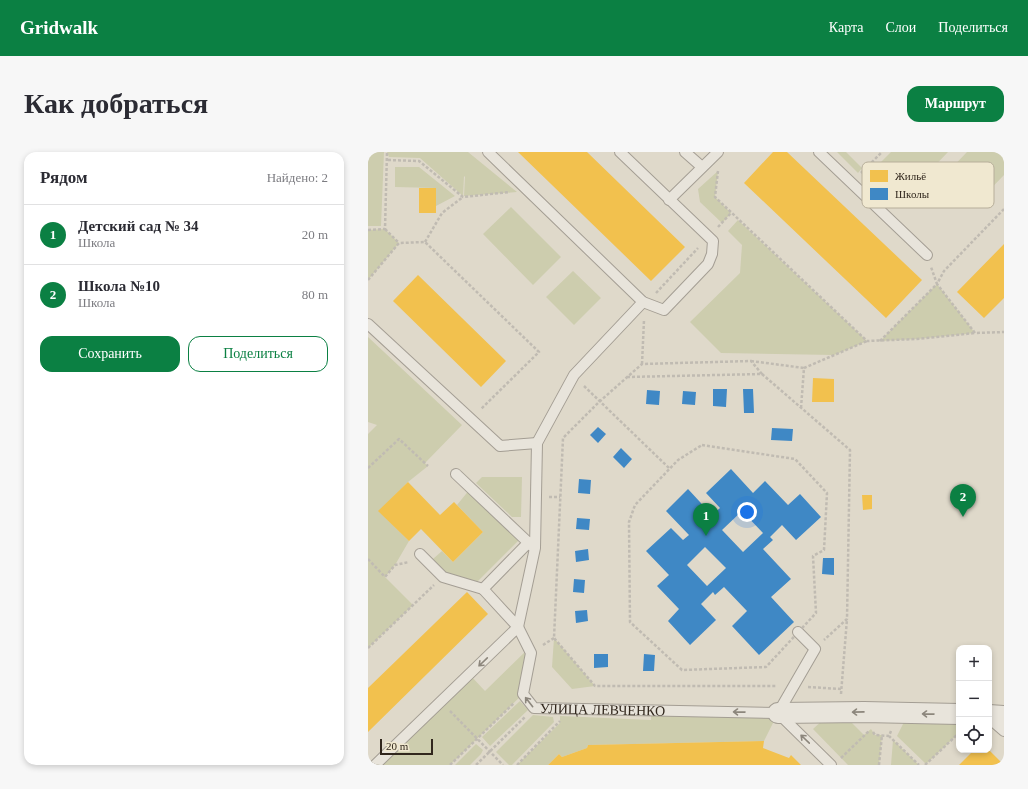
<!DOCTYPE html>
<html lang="ru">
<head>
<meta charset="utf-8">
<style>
  :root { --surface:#fff; --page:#f7f7f7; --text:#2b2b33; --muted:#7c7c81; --line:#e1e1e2; --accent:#0b8043 }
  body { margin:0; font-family:"Times New Roman",serif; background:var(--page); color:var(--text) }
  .controls { position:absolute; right:12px; bottom:12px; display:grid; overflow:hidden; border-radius:8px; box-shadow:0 2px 6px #0003 }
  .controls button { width:36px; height:36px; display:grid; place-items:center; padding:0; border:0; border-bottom:1px solid var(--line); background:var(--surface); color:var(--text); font:20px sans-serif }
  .scale { position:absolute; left:12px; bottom:10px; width:53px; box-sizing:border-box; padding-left:4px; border:2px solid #31271d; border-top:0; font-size:11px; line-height:14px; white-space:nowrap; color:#31271d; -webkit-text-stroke:3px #f0e8d0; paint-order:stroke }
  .you { position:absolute; left:379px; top:360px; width:14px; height:14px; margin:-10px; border:3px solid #fff; border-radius:50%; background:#1a73e8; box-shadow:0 0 0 6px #1a73e833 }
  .badge { display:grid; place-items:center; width:26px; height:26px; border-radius:50%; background:var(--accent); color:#fff; font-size:13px; font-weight:700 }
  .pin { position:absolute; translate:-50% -33px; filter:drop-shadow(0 1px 2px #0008) }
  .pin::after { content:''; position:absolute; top:21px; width:14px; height:12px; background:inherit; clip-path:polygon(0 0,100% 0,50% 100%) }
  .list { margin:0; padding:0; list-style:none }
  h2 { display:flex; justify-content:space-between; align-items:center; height:52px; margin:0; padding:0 16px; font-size:17px }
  h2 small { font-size:13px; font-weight:400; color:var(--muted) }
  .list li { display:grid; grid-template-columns:26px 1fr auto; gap:12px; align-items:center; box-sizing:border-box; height:60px; padding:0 16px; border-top:1px solid var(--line) }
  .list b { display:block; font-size:15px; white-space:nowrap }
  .list p { margin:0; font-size:13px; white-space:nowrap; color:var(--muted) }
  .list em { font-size:13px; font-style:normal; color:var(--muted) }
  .actions { display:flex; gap:8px; padding:12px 16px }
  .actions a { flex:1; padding:9px 0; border:1px solid var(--accent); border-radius:12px; text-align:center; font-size:14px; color:var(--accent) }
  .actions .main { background:var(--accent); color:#fff }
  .icon { flex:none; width:22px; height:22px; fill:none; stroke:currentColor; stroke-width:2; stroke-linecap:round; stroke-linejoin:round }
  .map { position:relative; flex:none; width:636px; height:613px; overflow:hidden; border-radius:12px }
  header { display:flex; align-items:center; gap:24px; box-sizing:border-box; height:56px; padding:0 20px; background:var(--accent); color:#fff }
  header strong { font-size:19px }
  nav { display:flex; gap:22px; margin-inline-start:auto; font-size:14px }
  .intro { display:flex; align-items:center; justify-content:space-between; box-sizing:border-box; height:96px; padding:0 24px }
  h1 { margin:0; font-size:28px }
  .button { padding:10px 18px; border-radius:12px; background:var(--accent); color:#fff; font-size:14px; font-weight:700 }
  main { display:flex; gap:24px; padding:0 24px }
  aside { flex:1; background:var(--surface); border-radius:12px; box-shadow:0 2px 6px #0003 }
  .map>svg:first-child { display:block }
  .green { fill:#cdcdae }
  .homes { fill:#f2c14e }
  .schools { fill:#3f88c5; fill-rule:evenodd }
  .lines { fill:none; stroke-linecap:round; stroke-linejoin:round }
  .service-casing { stroke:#a49e94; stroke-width:12 }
  .minor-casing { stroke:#a49e94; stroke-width:22 }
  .path { stroke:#c0bbb2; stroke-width:2.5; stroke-dasharray:3 2; stroke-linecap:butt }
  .service { stroke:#e8e4db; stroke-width:10 }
  .minor { stroke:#e8e4db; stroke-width:20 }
  .oneway { stroke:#8c867c }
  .labels { text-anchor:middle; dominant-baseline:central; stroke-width:4; stroke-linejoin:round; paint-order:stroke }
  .street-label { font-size:14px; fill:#31271d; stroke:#f0e8d0 }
  .key { fill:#f0e8d0; stroke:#b7ae9a; stroke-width:1 }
  .key-label { font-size:11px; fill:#31271d }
</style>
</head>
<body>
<header>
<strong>Gridwalk</strong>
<nav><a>Карта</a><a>Слои</a><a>Поделиться</a></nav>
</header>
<div class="intro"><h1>Как добраться</h1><a class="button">Маршрут</a></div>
<main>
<aside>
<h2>Рядом<small>Найдено: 2</small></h2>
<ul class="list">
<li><span class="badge">1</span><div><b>Детский сад № 34</b><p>Школа</p></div><em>20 m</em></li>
<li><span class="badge">2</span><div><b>Школа №10</b><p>Школа</p></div><em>80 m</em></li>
</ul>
<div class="actions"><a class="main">Сохранить</a><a>Поделиться</a></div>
</aside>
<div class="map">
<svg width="636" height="613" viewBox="0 0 636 613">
  <rect width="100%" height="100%" fill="#dfd9ca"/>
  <!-- green -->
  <path class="green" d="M0 0H16L13 74H0Z
    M19 0H100L149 40 96 44 97 25 96 24 95 44 52 6 21 5Z
    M469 0H478L494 16 490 21Z
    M523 0H580L536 46 506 17Z
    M599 0H636V23L606 54 575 25Z
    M27 15H51L87 44 68 54V36L27 35Z
    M350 19 347 45 363 61 354 71 332 50 330 37Z
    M143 55 193 105 165 133 115 82Z
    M370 68 499 189 466 203 353 201 322 170 372 121 374 93 360 79Z
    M17 77 31 91 0 128V78Z
    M205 119 233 146 206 173 178 145Z
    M569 132 607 181 549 187 512 189Z
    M0 185 94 273 57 311 60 314 40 330 11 359 41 389 27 413 17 425 45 453 0 496V282L9 273 0 270Z
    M114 325H154L153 365H144L108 331Z
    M102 337 155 384 109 430 78 421 65 407 74 399 85 410 115 380 89 353Z
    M186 486 227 534 204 537 184 515Z
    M161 496 155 542 82 613H7L102 523 117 539Z
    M152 549 160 558 122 594 114 585Z
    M283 559 410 561 396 589 220 593 219 596 194 605 191 602 180 613H149L192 571V564L283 568Z
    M165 563 185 565 186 570 144 613H141L128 600Z
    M457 566 482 569 496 583 503 577 507 583H514L511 613H480L445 577Z
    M537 568 591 570V581L558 612 529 584Z
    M525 588 551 613H523Z
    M108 592 115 598 113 602 102 613H87Z"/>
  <!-- homes -->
  <path class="homes" d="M150 0H219L317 95 283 129Z
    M405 0H419L554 128 518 166 376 31Z
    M51 36H68V61H51Z
    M636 92V146L616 166 589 140Z
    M50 123 138 209 113 235 25 149Z
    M445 226 466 227V250H444Z
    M40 330 72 363 86 350 115 380 85 410 53 377 41 389 10 359Z
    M494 343H504V357L495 358Z
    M99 440 120 462 0 580V536Z
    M396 589 395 596 421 606 423 603 433 613H180L191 602 194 605 219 596 220 593Z
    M606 598H621L636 613H591Z"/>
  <!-- schools -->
  <path class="schools" d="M345 237H359L358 255 345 254Z
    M375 237H385L386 261H376Z
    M279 238 292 239 291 253 278 252Z
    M315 239 328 240 327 253 314 252Z
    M230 275 238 282 230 291 222 283Z
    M404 276 425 277 424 289 403 288Z
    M253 296 264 307 256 316 245 305Z
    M363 317 385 341 397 329 420 353 432 342 453 365 428 388 414 373 402 385 405 388 395 397 423 427 403 445 426 470 391 503 364 474 379 459 356 435 347 443 345 440 333 452 348 468 322 493 300 469 311 457 289 434 301 423 278 399 303 376 315 388 321 383 298 359 320 337 344 363 352 356 338 341ZM374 359 395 381 375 400 354 378ZM337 395 358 416 339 434 319 413Z
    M211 327 223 328 222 342 210 341Z
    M209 366 222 367 221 378 208 377Z
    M220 397 221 408 208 410 207 399Z
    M455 406H466V423L454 422Z
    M206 427 217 428 216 441 205 440Z
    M219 458 220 469 208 471 207 459Z
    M226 502H240V515L226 516Z
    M276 502 287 503 286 519H275Z"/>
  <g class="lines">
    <!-- service casing -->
    <g class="service-casing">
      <g id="service">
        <path d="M120 0 275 150 296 158 340 112 344 102 345 89 252 0"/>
        <path d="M317 0 334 15"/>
        <path d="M451 0 559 103"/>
        <path d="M301 48 350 0"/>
        <path d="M0 172 132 294 169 291"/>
        <path d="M88 322 164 394"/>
        <path d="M52 402 75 425 115 437"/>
        <path d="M150 475 167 396 169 291 206 223 275 150"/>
        <path d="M150 475 115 437 161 390"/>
        <path d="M410 561 447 497 430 480"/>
        <path d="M410 561 463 613"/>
        <path d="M621 566 636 579"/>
        <path id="s1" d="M7 613 150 475 163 501 155 542 166 556 410 561"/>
      </g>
    </g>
    <!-- minor casing -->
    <g class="minor-casing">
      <path id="minor" d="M410 561 496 560 591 562
        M621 563 636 564"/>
    </g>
    <!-- path -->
    <path class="path" d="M20 8 51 9 95 45 142 40
      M350 19 347 45 499 189 549 187 607 181
      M493 21 514 0
      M636 57 576 119 569 132 607 181 636 180
      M350 75 363 61
      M17 77 31 91
      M0 78 17 77 19 0
      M57 90 74 61 95 45
      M0 128 31 91 57 90 171 200 113 257
      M288 141 330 96
      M512 189 569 132 563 115
      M383 209 436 216
      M274 212 276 168
      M394 222 383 209 274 212 231 250 195 286 186 486 227 534H409
      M259 225 394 222 482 298 479 467 456 488
      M216 234 302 317
      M433 256 436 216 499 189
      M334 293 427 307 459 341 456 398 445 404 448 461 398 515 314 518 262 470 261 370 267 353 310 308Z
      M0 316 31 287 60 314
      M181 345H192
      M0 407 17 425 27 413 41 410
      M175 493 186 486
      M0 496 66 433
      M440 535 473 537
      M473 542 479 467
      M82 559 135 613
      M523 579 521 584 551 613
      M505 580 507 583 521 584
      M473 606 501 579
      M82 613 146 551
      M108 613 157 565
      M149 613 192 569
      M511 613 514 583
      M557 613 591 581"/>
    <!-- service -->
    <use href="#service" class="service"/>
    <!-- minor -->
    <use href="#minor" class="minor"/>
  </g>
  <!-- one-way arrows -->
  <defs><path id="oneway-shaft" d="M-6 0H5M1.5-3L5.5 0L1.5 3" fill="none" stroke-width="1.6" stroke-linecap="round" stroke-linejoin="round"/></defs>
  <g class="oneway">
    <use href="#oneway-shaft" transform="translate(115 510) rotate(136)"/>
    <use href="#oneway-shaft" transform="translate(161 550) rotate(-128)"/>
    <use href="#oneway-shaft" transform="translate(371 560) rotate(-179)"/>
    <use href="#oneway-shaft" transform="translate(490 560) rotate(179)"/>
    <use href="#oneway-shaft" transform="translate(560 562) rotate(-179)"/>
    <use href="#oneway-shaft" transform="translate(437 587) rotate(-136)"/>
  </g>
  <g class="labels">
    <!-- street labels -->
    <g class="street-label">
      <text stroke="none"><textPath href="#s1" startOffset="356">УЛИЦА ЛЕВЧЕНКО</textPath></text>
    </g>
  </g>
  <!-- legend -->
  <rect x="494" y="10" width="132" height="46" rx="6" class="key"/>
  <rect x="502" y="18" width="18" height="12" fill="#f2c14e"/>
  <rect x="502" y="36" width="18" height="12" fill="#3f88c5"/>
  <g class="key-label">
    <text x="527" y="28">Жильё</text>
    <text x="527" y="46">Школы</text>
  </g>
</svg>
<div class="controls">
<button>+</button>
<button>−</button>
<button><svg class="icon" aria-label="locate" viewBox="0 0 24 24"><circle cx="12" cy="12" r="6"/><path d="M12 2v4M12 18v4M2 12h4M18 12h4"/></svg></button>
</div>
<div class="scale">20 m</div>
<div class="you"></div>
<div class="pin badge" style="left:338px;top:384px">1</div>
<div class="pin badge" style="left:595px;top:365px">2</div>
</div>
</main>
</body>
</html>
